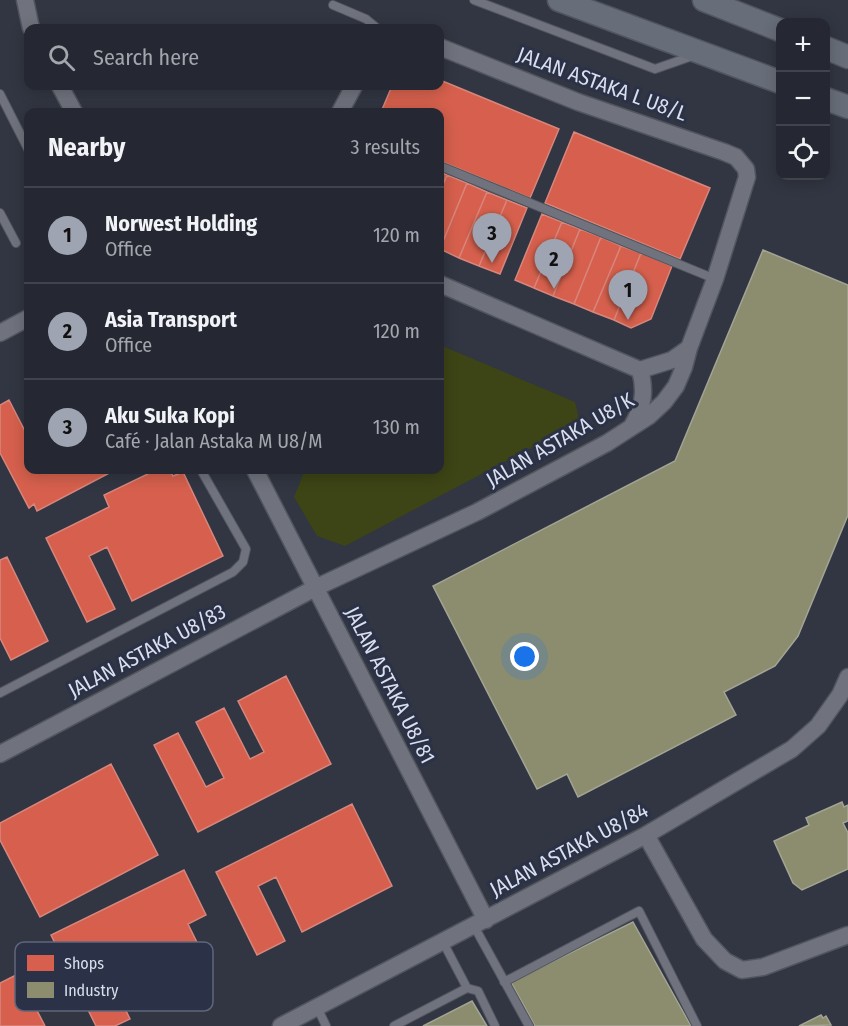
<!DOCTYPE html>
<html lang="en">
<head>
<meta charset="utf-8">
<style>
  :root { --surface:#252832; --page:#31343e; --text:#f1f3f6; --muted:#a3a6ac; --line:#42444d; --accent:#9fa4b2 }
  body { margin:0; font-family:"Fira Sans Condensed",sans-serif; background:var(--page); color:var(--text) }
  .controls { position:absolute; right:18px; top:18px; display:grid; overflow:hidden; border-radius:12px; box-shadow:0 3px 15px #0003 }
  .controls button { width:54px; height:54px; display:grid; place-items:center; padding:0; border:0; border-bottom:2px solid var(--line); background:var(--surface); color:var(--text); font:30px sans-serif }
  .you { position:absolute; left:525px; top:657px; width:21px; height:21px; margin:-15px; border:4px solid #fff; border-radius:50%; background:#1a73e8; box-shadow:0 0 0 9px #1a73e833 }
  .badge { display:grid; place-items:center; width:39px; height:39px; border-radius:50%; background:var(--accent); color:#111; font-size:20px; font-weight:700 }
  .pin { position:absolute; translate:-50% -50px; filter:drop-shadow(0 2px 3px #0008) }
  .pin::after { content:''; position:absolute; top:32px; width:21px; height:18px; background:inherit; clip-path:polygon(0 0,100% 0,50% 100%) }
  .list { margin:0; padding:0; list-style:none }
  h2 { display:flex; justify-content:space-between; align-items:center; height:78px; margin:0; padding:0 24px; font-size:26px }
  h2 small { font-size:20px; font-weight:400; color:var(--muted) }
  .list li { display:grid; grid-template-columns:39px 1fr auto; gap:18px; align-items:center; box-sizing:border-box; height:96px; padding:0 24px; border-top:2px solid var(--line) }
  .list b { display:block; font-size:22px; white-space:nowrap }
  .list p { margin:0; font-size:20px; white-space:nowrap; color:var(--muted) }
  .list em { font-size:20px; font-style:normal; color:var(--muted) }
  .icon { flex:none; width:33px; height:33px; fill:none; stroke:currentColor; stroke-width:2; stroke-linecap:round; stroke-linejoin:round }
  .map { position:relative; flex:none; width:848px; height:1026px; overflow:hidden }
  .search { position:absolute; background:var(--surface); box-shadow:0 3px 15px #0003; left:24px; top:24px; width:420px; height:66px; display:flex; align-items:center; gap:15px; box-sizing:border-box; padding:0 21px; border-radius:12px; color:var(--muted); font-size:22px }
  .panel { position:absolute; background:var(--surface); box-shadow:0 3px 15px #0003; left:24px; top:108px; width:420px; height:366px; border-radius:12px }
  .map>svg:first-child { display:block }
  .green { fill:#3d4415 }
  .shops { fill:#d6604d; stroke:#d7867d; stroke-width:1.5 }
  .industry { fill:#8c8c6e; stroke:#a3a594; stroke-width:1.5 }
  .lines { fill:none; stroke-linecap:round; stroke-linejoin:round }
  .lane-casing { stroke:#50555f; stroke-width:10 }
  .street-casing { stroke:#50555f; stroke-width:19 }
  .secondary-casing { stroke:#50555f; stroke-width:25 }
  .lane { stroke:#70737d; stroke-width:8 }
  .street { stroke:#70737d; stroke-width:16 }
  .secondary { stroke:#686e79; stroke-width:22 }
  .labels { text-anchor:middle; dominant-baseline:central; stroke-width:6; stroke-linejoin:round; paint-order:stroke }
  .street-label { font-size:21px; fill:#dadfee; stroke:#2b3248 }
  .key { fill:#2b3248; stroke:#60667a; stroke-width:1.5 }
  .key-label { font-size:16px; fill:#dadfee }
</style>
</head>
<body>
<div class="map">
<svg width="848" height="1026" viewBox="0 0 848 1026">
  <rect width="100%" height="100%" fill="#313642"/>
  <!-- green -->
  <path class="green" d="M440 345 575 402 580 422 345 546 317 536 294 497 305 470H440Z"/>
  <!-- shops -->
  <path class="shops" d="M440 80 559 129 530 198 440 161V112H381L392 86H440Z
    M574 132 710 188 680 259 545 203Z
    M440 172 447 175 440 192Z
    M447 175 467 183 440 249V192Z
    M467 183 487 192 459 258 440 249Z
    M487 192 507 200 479 266 459 258Z
    M507 200 527 208 500 274 479 266Z
    M542 214 562 222 534 288 515 280Z
    M562 222 580 229 553 296 534 288Z
    M580 229 601 237 574 304 553 296Z
    M601 237 621 246 593 312 574 304Z
    M621 246 641 253 614 320 593 312Z
    M641 253 672 266 651 319 631 328 614 320Z
    M9 400 28 437V470H115L37 511 34 504 29 508 0 453V405Z
    M156 470H170L173 476 183 472 223 556 132 601 107 547 89 556 115 609 87 622 46 538 109 507 104 495Z
    M7 557 48 641 11 660 0 638V560Z
    M286 676 331 764 198 832 154 745 178 733 206 787 224 778 196 722 224 708 250 759 264 752 238 701Z
    M111 764 158 855 40 917 0 840V823Z
    M352 804 392 886 302 932 276 877 258 886 285 941 257 955 216 872Z
    M184 870 206 915 188 924 211 971 146 1004 121 953 103 963 130 1019 115 1026H96L51 935Z
    M18 974 45 1026H0V983Z"/>
  <!-- industry -->
  <path class="industry" d="M763 250 848 285V515L798 636 775 666 724 692 736 715 578 797 567 774 537 789 433 586 675 461Z
    M842 802 844 807 848 805V821L843 823 848 833V869L802 890 793 883 774 841 809 825 806 818Z
    M633 922 691 1026H535L511 982Z
    M472 1001 487 1026H423Z
    M821 1015 823 1018 826 1016 831 1025 799 1026Z"/>
  <g class="lines">
    <!-- lane casing -->
    <g class="lane-casing">
      <path id="lane" d="M474 0 655 69 695 55
        M333 5 366 19 377 28
        M0 94 28 149
        M440 166 715 279
        M0 213 16 243
        M0 693 233 572 243 562 246 549 201 470
        M474 926 529 1026
        M443 942 467 988
        M504 982 639 911 697 1026
        M317 1007 326 1026
        M394 1026 467 988 478 991 495 1026"/>
    </g>
    <!-- street casing -->
    <g class="street-casing">
      <path id="street" d="M25 0 31 28
        M60 86 74 112
        M340 112 354 86
        M440 284 640 370 672 360 689 348
        M0 333 28 318
        M632 426C643 407 646 392 640 370
        M255 470 486 920
        M0 754 315 588 477 512 607 443 649 416 664 402 676 386 684 367 689 348 715 279 747 177 746 169 736 157 724 152 578 102 440 47
        M646 835 704 939 725 961 742 970 763 967 848 935
        M281 1026 646 835 792 749 818 726 840 695 848 677"/>
    </g>
    <!-- secondary casing -->
    <g class="secondary-casing">
      <path id="secondary" d="M559 0 780 82
        M704 0 780 30
        M826 48 848 57
        M826 99 848 107"/>
    </g>
    <!-- lane -->
    <use href="#lane" class="lane"/>
    <!-- street -->
    <use href="#street" class="street"/>
    <!-- secondary -->
    <use href="#secondary" class="secondary"/>
  </g>
  <g class="labels">
    <!-- street labels -->
    <g class="street-label">
      <text transform="translate(602 84) rotate(20)">JALAN ASTAKA L U8/L</text>
      <text transform="translate(560 440) rotate(-30)">JALAN ASTAKA U8/K</text>
      <text transform="translate(147 651) rotate(-28)">JALAN ASTAKA U8/83</text>
      <text transform="translate(390 685) rotate(63)">JALAN ASTAKA U8/81</text>
      <text transform="translate(569 850) rotate(-28)">JALAN ASTAKA U8/84</text>
    </g>
  </g>
  <!-- legend -->
  <rect x="15" y="942" width="198" height="69" rx="9" class="key"/>
  <rect x="27" y="955" width="27" height="16" fill="#d6604d"/>
  <rect x="27" y="982" width="27" height="16" fill="#8c8c6e"/>
  <g class="key-label">
    <text x="64" y="969">Shops</text>
    <text x="64" y="996">Industry</text>
  </g>
</svg>
<div class="controls">
<button>+</button>
<button>−</button>
<button><svg class="icon" aria-label="locate" viewBox="0 0 24 24"><circle cx="12" cy="12" r="6"/><path d="M12 2v4M12 18v4M2 12h4M18 12h4"/></svg></button>
</div>
<div class="you"></div>
<div class="pin badge" style="left:628px;top:320px">1</div>
<div class="pin badge" style="left:554px;top:289px">2</div>
<div class="pin badge" style="left:492px;top:263px">3</div>
<div class="search"><svg class="icon" aria-label="search" viewBox="0 0 24 24"><circle cx="10" cy="10" r="6"/><path d="M15 15l6 6"/></svg>Search here</div>
<section class="panel">
<h2>Nearby<small>3 results</small></h2>
<ul class="list">
<li><span class="badge">1</span><div><b>Norwest Holding</b><p>Office</p></div><em>120 m</em></li>
<li><span class="badge">2</span><div><b>Asia Transport</b><p>Office</p></div><em>120 m</em></li>
<li><span class="badge">3</span><div><b>Aku Suka Kopi</b><p>Café · Jalan Astaka M U8/M</p></div><em>130 m</em></li>
</ul>
</section>
</div>
</body>
</html>
